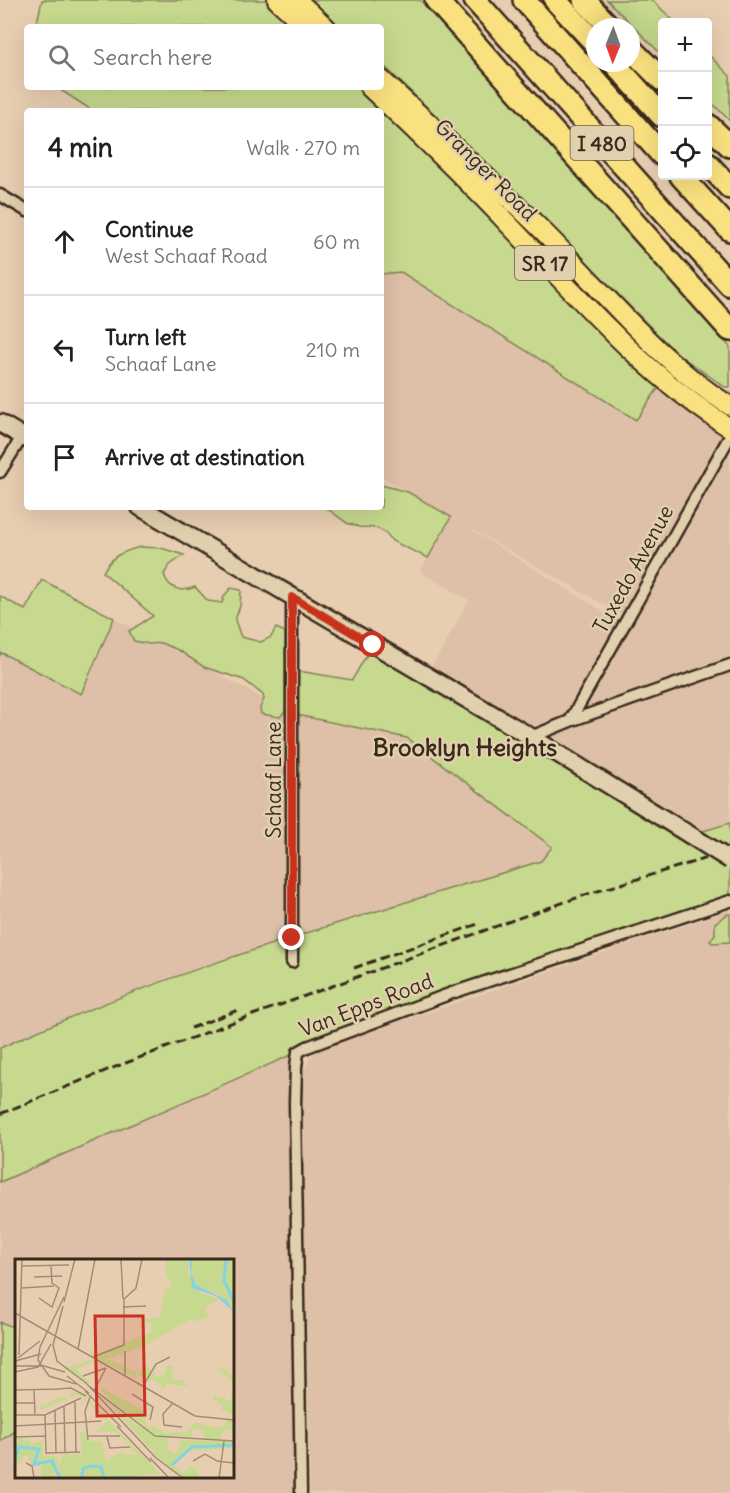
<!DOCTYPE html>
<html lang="en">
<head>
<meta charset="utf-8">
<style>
  :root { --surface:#fff; --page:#f2f2f2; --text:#202124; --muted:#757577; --line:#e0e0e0 }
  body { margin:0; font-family:Delius,sans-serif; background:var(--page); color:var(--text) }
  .controls { position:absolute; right:18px; top:18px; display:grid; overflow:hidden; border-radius:6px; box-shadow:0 6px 24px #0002 }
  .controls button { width:54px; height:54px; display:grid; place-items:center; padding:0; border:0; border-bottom:2px solid var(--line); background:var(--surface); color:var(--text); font:30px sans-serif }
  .compass { position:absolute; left:586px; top:18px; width:54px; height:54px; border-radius:50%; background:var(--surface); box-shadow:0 6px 24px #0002; rotate:181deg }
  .stop { position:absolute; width:18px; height:18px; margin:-14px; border:4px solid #c8321e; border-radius:50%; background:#fff }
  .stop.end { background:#c8321e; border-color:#fff; box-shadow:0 2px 6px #0008 }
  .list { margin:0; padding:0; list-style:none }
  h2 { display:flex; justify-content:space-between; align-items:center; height:78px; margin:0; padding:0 24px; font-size:26px }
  h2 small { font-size:20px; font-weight:400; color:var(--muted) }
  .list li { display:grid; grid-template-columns:39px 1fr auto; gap:18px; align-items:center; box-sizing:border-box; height:108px; padding:0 24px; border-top:2px solid var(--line) }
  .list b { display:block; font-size:22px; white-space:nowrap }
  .list p { margin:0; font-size:20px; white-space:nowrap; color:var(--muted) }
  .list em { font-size:20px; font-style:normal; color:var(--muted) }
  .icon { flex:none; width:33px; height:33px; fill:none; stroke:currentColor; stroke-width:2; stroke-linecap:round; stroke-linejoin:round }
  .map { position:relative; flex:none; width:730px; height:1493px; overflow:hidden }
  .search { position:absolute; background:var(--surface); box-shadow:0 6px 24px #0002; left:24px; top:24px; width:360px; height:66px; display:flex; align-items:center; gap:15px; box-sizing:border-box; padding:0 21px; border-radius:6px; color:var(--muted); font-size:22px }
  .panel { position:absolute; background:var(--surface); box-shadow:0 6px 24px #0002; left:24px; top:108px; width:360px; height:402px; border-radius:6px }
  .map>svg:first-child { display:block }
  .built { fill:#dec0a8; fill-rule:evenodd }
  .green { fill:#c6d98e; stroke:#808256; stroke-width:1.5 }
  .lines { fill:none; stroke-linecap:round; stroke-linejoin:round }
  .street-casing { stroke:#3b2a1e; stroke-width:15 }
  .secondary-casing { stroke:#3b2a1e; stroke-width:21 }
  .primary-casing { stroke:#3b2a1e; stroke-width:22 }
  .highway-casing { stroke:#3b2a1e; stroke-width:26 }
  .street { stroke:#e1d0ad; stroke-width:10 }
  .secondary { stroke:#e1d0ad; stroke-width:16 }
  .primary { stroke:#fae180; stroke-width:18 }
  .highway { stroke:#fae180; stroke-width:21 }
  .rail { stroke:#3b2a1e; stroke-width:3; stroke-dasharray:9 4.5; stroke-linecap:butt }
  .secondary-bridge-casing { stroke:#3b2a1e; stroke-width:21; stroke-linecap:butt }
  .secondary-bridge { stroke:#e1d0ad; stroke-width:16 }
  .route { stroke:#c8321e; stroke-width:8 }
  .labels { text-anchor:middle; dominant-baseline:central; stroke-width:5; stroke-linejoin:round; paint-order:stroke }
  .shield { fill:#e1d0ad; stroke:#6d5c49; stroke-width:1.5 }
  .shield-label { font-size:20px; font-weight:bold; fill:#3b2a1e }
  .street-label { font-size:21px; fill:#3b2a1e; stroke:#e1d0ad }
  .quarter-label { font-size:24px; font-weight:bold; fill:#3b2a1e; stroke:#e1d0ad }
  .inset-river { fill:none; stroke:#85d2e5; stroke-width:3 }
  .inset-road { fill:none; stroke:#a38c76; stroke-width:1.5 }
  .view { fill:#c8321e; fill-opacity:0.15; stroke:#c8321e; stroke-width:3 }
  .inset-edge { fill:none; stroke:#3b2a1e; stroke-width:3 }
</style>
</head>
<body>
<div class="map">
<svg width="730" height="1493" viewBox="0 0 730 1493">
  <rect width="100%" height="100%" fill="#e8ceb1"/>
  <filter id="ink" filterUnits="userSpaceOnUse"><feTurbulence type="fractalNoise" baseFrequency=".0167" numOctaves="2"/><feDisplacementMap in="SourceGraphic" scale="12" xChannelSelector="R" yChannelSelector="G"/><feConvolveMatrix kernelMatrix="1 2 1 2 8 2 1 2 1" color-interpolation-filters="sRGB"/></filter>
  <g filter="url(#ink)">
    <!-- built -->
    <path class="built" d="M401 272 636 419 664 380 730 428V823L690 835 427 676 469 600 420 572 451 517 381 476V274ZM473 530 627 618 624 624 473 531Z
      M114 618 292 714 407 738 552 847 540 861 292 938 19 1040 0 1048V655L2 652 81 694Z
      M730 910V1493H310L301 1084 303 1072 311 1056 318 1051 333 1044Z
      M298 1052 301 1493H0V1441L16 1431V1476H232V1260H16V1381L0 1382V1182Z"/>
    <!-- green -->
    <path class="green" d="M42 0H277L306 27H36Z
      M311 0H420L730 347V387H725L675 352 560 235 381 63V27H341Z
      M607 0H652L675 22H662V55Z
      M708 54 730 76V121L708 99Z
      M56 87H369L664 380 636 420 401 272 381 274V111H93Z
      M381 485 408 492 451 517 428 558 392 541 386 533 377 528 359 527 347 523 325 507H381Z
      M140 547 161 548 184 555 170 565 164 574C168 589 181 593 195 587L208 601 222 603 224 596 231 588 241 590 240 606 235 620 241 637 261 642 271 637 276 628 285 632V711L280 717 261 714 260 708 264 699 263 695 244 680 204 667 178 650 161 643 149 644 134 641 129 631 153 616 103 572C112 555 122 552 140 547Z
      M42 580 114 618 81 694 2 653 0 655V596L25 610Z
      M373 644 690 835 730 823V901L298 1052 0 1182V1048C173 968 359 917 541 861L552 847 407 738 292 714V670L352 680Z
      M728 914H730V942L712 943 710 941 715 934V923Z
      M0 1322 16 1328V1431L0 1441Z"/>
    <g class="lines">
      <!-- street casing -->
      <g class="street-casing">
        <path id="street" d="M0 195 27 211
          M0 472 22 437
          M570 721 730 436
          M531 737 570 721 730 665
          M292 962V597
          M301 1493 295 1103 296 1067 298 1052 307 1047 452 993 730 901"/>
      </g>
      <!-- secondary casing -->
      <g class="secondary-casing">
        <path id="secondary" d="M0 423 27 439
          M140 507 531 737 690 835"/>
      </g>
      <!-- primary casing -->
      <g class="primary-casing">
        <path id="primary" d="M277 0 306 27
          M297 0 326 27
          M381 79C435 129 491 180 544 232 604 292 657 360 730 406
          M369 87C418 133 466 179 512 228 580 299 645 375 730 428"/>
      </g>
      <!-- highway casing -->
      <g class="highway-casing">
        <path id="highway" d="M436 0 730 330
          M475 0 730 285
          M524 0 662 155
          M555 0 595 43
          M584 0 610 27
          M631 49 662 80
          M614 63 662 116
          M708 125 730 146
          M708 164 730 188
          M681 176 730 230"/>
      </g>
      <!-- street -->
      <use href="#street" class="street"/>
      <!-- secondary -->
      <use href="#secondary" class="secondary"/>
      <!-- primary -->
      <use href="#primary" class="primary"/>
      <!-- highway -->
      <use href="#highway" class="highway"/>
      <!-- rail -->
      <path class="rail" d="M354 968 478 924
        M191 1028 238 1010
        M0 1114 110 1069 239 1020 516 919 588 894 730 851"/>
      <!-- secondary-bridge casing -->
      <g class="secondary-bridge-casing">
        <path id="secondary-bridge" d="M690 835 730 860"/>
      </g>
      <!-- secondary-bridge -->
      <use href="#secondary-bridge" class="secondary-bridge"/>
    </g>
  </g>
  <g class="lines" filter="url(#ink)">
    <!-- route -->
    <path class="route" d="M292 938V597L373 645"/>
  </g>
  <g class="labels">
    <!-- shield labels -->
    <g class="shield">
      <rect x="570.5" y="126" width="63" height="34" rx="4.5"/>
      <rect x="515" y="246" width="60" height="34" rx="4.5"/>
    </g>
    <g class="shield-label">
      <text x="602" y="143">I 480</text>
      <text x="545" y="263">SR 17</text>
    </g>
    <!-- street labels -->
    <g class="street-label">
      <text transform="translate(486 170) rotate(45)">Granger Road</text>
      <text transform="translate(633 569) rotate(-61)">Tuxedo Avenue</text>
      <text transform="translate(273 780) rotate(-90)">Schaaf Lane</text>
      <text transform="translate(366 1005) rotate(-21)">Van Epps Road</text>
    </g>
    <!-- quarter labels -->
    <g class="quarter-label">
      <text x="465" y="747">Brooklyn Heights</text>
    </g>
  </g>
  <!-- overview -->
  <g transform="translate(15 1259)">
    <rect width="219" height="219" fill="#e8ceb1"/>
    <path d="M151 0H174L173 13 183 32 204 40 189 49 194 57 181 63 178 59 128 87 93 100 121 113 122 119 83 101 61 110 77 126 48 109 81 100 75 95 77 85V93L82 95 137 73 136 64H129V68L126 61 145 58 150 30 158 27 151 16ZM177 0H219V49L204 36 181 26 175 11ZM132 107 141 118 150 115 151 107H158L157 120 168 121 173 127 152 125 147 131 146 125 122 115ZM208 108 219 118V156L206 151 208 146 198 140 199 137 216 142 218 124 202 110ZM87 129 128 151 132 168 140 167 150 174 171 173 180 163 202 169 211 166V161H219V181L217 171H209L204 181H189L188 170H178L175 180 142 177 101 146 86 131ZM81 131 118 164 153 180V190L161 195 166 181 219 182V189L172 192 159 207 168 214 176 207 183 210V219H168L154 210ZM57 132 66 135 80 147 145 215 90 219 87 208 74 207 65 219H46L44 209 36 200 19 205 38 204 41 214 36 215 45 219H26V206L18 207 11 195 0 210V185L5 183 0 179H8L9 183 12 179 16 186 28 181V197H41L45 205 48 194 67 196 65 173H70L73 181 87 184 91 202 103 194 123 196 102 173H81L93 162 63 135 25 151V144L30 147 43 138H53ZM73 208 87 210 88 219H67Z" fill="#c6d98e"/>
    <path d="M174 0H177L176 14 181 26 212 41 219 53 201 37 177 29Z" fill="#85d2e5"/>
    <path class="inset-river" d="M211 0 209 22 219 42M0 200 4 188 24 190 19 205 37 202 45 219M157 206 177 188 219 186M66 219 69 209 77 207 86 208 89 219M98 219H120"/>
    <path class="inset-road" d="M106 0 108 40M7 7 54 6M19 18 47 17M7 29 39 27M49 38 25 88 23 101 34 117 61 125M24 39 37 48 44 29 37 24 36 7M49 43 60 0M48 47 38 86 42 102 71 124 141 199 168 219M108 48 131 47M0 54 180 157 219 161M63 90 80 0M110 92V116M4 96 7 0M78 98 109 86V40L121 29 127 0M3 99 25 82M0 102 26 95M0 107H29L50 113M0 113 23 108 36 85M52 117 74 134M68 117 91 109M74 127 140 177 219 182M128 127 141 105 155 98M42 130 56 129 71 137M0 131 44 130M19 131 20 155M70 132 106 168M79 132 91 109M117 135 138 148 135 161M60 143 61 193M0 144H19M158 144 148 155 149 166 167 168M49 148 50 193M40 152 41 193M0 156H30L66 139M30 156 31 194 65 193M0 167 86 162M102 167 136 203M72 177H105M0 178 31 177M92 178 95 189 115 188M73 181 70 152 75 138M135 199 154 219M178 202 190 195 202 202 219 204M11 204 17 207 19 219M204 219 209 182"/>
    <path class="view" d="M80 57H128L130 156 82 157Z"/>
    <rect width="219" height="219" class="inset-edge"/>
  </g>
</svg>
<div class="controls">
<button>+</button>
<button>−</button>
<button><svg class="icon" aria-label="locate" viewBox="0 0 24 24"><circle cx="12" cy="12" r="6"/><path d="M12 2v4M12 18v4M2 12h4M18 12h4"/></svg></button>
</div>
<svg class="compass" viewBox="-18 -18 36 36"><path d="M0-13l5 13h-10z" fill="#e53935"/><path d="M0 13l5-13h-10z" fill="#757577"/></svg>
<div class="stop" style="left:373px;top:645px"></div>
<div class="stop end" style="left:292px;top:938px"></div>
<div class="search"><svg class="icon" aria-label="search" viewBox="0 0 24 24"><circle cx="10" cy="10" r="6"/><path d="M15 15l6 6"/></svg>Search here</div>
<section class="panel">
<h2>4 min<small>Walk · 270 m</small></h2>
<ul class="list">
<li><svg class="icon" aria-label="ahead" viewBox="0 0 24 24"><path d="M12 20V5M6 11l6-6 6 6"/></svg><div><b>Continue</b><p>West Schaaf Road</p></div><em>60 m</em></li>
<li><svg class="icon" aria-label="left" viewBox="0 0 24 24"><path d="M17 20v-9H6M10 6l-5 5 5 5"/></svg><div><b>Turn left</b><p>Schaaf Lane</p></div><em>210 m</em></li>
<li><svg class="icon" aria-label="arrive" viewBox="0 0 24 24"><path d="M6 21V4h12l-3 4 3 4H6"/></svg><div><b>Arrive at destination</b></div></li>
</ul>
</section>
</div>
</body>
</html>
